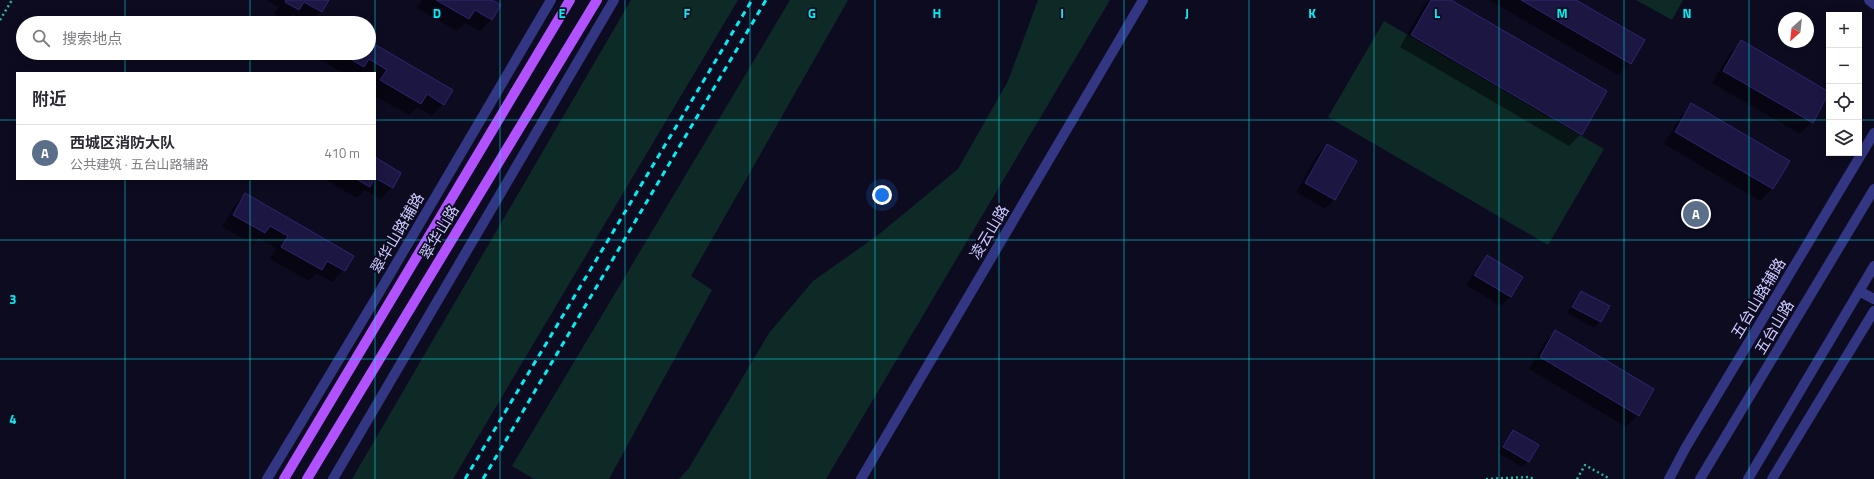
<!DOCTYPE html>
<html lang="zh">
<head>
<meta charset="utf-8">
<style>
  :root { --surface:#fff; --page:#f7f7f7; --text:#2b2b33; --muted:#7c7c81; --line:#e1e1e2; --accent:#18838a }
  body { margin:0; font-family:"Titillium Web","Noto Sans SC",sans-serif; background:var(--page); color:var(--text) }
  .controls { position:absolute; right:12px; top:12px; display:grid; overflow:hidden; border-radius:0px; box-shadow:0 2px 10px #0003 }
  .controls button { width:36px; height:36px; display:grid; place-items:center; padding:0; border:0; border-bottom:1px solid var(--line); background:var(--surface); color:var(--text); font:20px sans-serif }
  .compass { position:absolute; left:1778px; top:12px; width:36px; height:36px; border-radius:50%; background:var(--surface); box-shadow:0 2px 10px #0003; rotate:207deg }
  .you { position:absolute; left:882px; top:195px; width:14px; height:14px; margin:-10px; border:3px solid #fff; border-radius:50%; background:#1a73e8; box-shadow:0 0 0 6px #1a73e833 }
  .badge { display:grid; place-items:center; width:26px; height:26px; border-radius:50%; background:var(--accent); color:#fff; font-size:13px; font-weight:700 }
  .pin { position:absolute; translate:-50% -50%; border:2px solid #fff; box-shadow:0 1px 4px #0006 }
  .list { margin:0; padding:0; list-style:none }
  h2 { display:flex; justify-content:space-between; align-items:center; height:52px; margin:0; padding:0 16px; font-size:17px }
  h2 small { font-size:13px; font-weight:400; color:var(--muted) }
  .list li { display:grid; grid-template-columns:26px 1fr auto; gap:12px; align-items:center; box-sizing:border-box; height:56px; padding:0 16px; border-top:1px solid var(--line) }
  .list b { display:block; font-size:15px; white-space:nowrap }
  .list p { margin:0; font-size:13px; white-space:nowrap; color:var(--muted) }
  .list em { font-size:13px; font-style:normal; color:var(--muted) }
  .icon { flex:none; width:22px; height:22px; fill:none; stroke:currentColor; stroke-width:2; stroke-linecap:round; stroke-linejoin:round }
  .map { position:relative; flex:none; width:1874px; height:479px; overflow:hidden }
  .search { position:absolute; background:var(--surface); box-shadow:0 2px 10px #0003; left:16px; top:16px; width:360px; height:44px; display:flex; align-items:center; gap:10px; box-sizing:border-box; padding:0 14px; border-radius:22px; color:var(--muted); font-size:15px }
  .panel { position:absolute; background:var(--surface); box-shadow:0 2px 10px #0003; left:16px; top:72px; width:360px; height:108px; border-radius:0px }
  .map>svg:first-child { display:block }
  .green { fill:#0e2a27 }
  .shadow { fill:#0007 }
  .building { fill:#1b1642; stroke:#2f2670 }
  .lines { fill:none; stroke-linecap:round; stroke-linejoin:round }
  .path { stroke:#25b8a4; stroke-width:2.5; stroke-dasharray:2 3; stroke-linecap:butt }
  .minor { stroke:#333682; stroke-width:10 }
  .major { stroke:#b151ff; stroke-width:10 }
  .rail { stroke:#00eff5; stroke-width:3; stroke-dasharray:6 5; stroke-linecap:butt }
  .grid { fill:none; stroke:#00eff5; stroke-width:1; stroke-opacity:0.55 }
  .labels { text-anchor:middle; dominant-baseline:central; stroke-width:3.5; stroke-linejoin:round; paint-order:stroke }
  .street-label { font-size:15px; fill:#cccaff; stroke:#0d0b20 }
  .grid-label { font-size:13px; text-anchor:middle; font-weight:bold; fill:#00eff5; stroke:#0d0b20; stroke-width:3.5; stroke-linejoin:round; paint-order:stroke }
</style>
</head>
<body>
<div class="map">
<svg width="1874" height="479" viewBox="0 0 1874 479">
  <rect width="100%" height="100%" fill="#0d0b20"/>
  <!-- green -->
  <path class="green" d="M631 0H738L453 479H352Z
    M790 0H848L691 276 712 290 609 479H534L512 466Z
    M1038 0H1110L826 479H679L689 468 769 333 813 281 878 235 958 169 1008 81Z
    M1636 0H1683L1672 20Z
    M1384 21 1604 149 1548 245 1328 117Z"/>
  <!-- shadow -->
  <path class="shadow" d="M266 0H328L321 12 309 23 293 14 286 21 274 14 278 7Z
    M422 0H490L491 20 480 31 465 23 457 31 417 8Z
    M1429 0H1449L1581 134 1569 146 1400 47 1424 5Z
    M1489 0H1574L1643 41 1630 63 1618 75Z
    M369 42 443 104 432 116 417 107 409 115 375 96V73L358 72 343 73 321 60 325 53H369Z
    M1741 42 1829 93 1812 122 1800 134 1712 83 1729 54Z
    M1692 105 1788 161 1772 189 1760 201 1664 144 1680 117Z
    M1327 145 1356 162 1334 200 1325 209 1296 192 1318 154Z
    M375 159 392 187 380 199 365 190 357 198 324 179H375Z
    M245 195 344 270 332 282 317 273 309 281 270 259 276 248 259 238 253 244 222 227 234 206Z
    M1487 256 1522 277 1510 297 1501 306 1466 285 1478 265Z
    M1581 292 1608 307 1600 322 1594 328 1567 313 1575 298Z
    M1556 331 1638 415 1626 427 1529 369 1544 343Z
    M1514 431 1528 461 1522 467 1498 453 1508 437Z"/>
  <!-- building -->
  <path class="building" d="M286 0H329L322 12 304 2 299 10 285 2Z
    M436 0H492L501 5 492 20 475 10 469 19Z
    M1431 0H1451L1607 91 1582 135 1411 35Z
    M1521 0H1576L1645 40 1631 64Z
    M1741 40 1829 92 1813 123 1723 71Z
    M369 41 453 90 444 105 427 94 421 104 380 80 387 70 369 59 364 67 340 53H369Z
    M1691 103 1790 161 1773 189 1675 132Z
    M1327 144 1357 161 1335 200 1305 183Z
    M375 157 401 173 393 188 375 178Z
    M356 179H374L370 187Z
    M245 193 354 256 345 271 327 261 322 270 281 247 288 236 270 226 265 233 233 215Z
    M1487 255 1523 277 1511 297 1474 275Z
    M1581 291 1610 306 1601 322 1572 307Z
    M1555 330 1654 389 1639 416 1540 357Z
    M1513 430 1539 445 1529 462 1503 447Z"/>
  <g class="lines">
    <!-- path -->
    <path class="path" d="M0 20 12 0
      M1486 479 1529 477 1534 479
      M1577 479 1585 465 1610 479"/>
    <!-- minor -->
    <path class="minor" d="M1869 0 1874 4
      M1859 291 1874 299
      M267 479 376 298 551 0
      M333 479 614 0
      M861 479 1143 0
      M1669 479 1686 447 1874 133
      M1700 479 1874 189
      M1748 479 1874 266
      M1772 479 1874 311"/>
    <!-- major -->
    <path class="major" d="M284 479 570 0
      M307 479 597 0"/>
    <!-- rail -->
    <path class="rail" d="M465 479 752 0
      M483 479 766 0"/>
  </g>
  <!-- grid -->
  <path class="grid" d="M125 0V23M250 0V23M375 0V73M500 0V479M625 0V479M750 0V479M875 0V479M999 0V479M1124 0V479M1249 0V479M1374 0V479M1499 0V479M1624 0V479M1749 0V479M125 53V73M250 53V73M0 120H17M375 120H1829M1859 120H1874M125 179V479M250 179V479M375 179V479M0 240H1874M0 359H1874"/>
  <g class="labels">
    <!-- street labels -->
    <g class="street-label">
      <text transform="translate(439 232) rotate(-59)">翠华山路</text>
      <text transform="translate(989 232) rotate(-59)">凌云山路</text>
      <text transform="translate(397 233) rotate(-60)">翠华山路辅路</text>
      <text transform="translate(1758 298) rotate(-59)">五台山路辅路</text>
      <text transform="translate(1774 327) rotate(-59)">五台山路</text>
    </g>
  </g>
  <g class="grid-label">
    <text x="437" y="18">D</text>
    <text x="562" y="18">E</text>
    <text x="687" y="18">F</text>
    <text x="812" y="18">G</text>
    <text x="937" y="18">H</text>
    <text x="1062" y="18">I</text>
    <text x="1187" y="18">J</text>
    <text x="1312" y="18">K</text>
    <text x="1437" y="18">L</text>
    <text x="1562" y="18">M</text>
    <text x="1687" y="18">N</text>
    <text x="13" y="304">3</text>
    <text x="13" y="424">4</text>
  </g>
</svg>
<div class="controls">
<button>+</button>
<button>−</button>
<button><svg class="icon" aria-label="locate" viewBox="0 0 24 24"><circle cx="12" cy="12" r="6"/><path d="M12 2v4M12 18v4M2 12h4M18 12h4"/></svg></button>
<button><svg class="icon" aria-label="layers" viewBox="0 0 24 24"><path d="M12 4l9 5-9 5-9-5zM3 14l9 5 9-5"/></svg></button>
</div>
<svg class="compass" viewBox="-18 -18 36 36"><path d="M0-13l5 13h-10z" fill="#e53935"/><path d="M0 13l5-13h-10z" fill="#7c7c81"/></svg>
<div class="you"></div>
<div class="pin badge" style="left:1696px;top:214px;background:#5c6f8a">A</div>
<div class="search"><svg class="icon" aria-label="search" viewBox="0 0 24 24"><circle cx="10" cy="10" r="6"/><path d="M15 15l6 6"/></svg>搜索地点</div>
<section class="panel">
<h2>附近<small></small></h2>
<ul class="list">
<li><span class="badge" style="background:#5c6f8a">A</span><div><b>西城区消防大队</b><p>公共建筑 · 五台山路辅路</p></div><em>410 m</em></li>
</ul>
</section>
</div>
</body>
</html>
